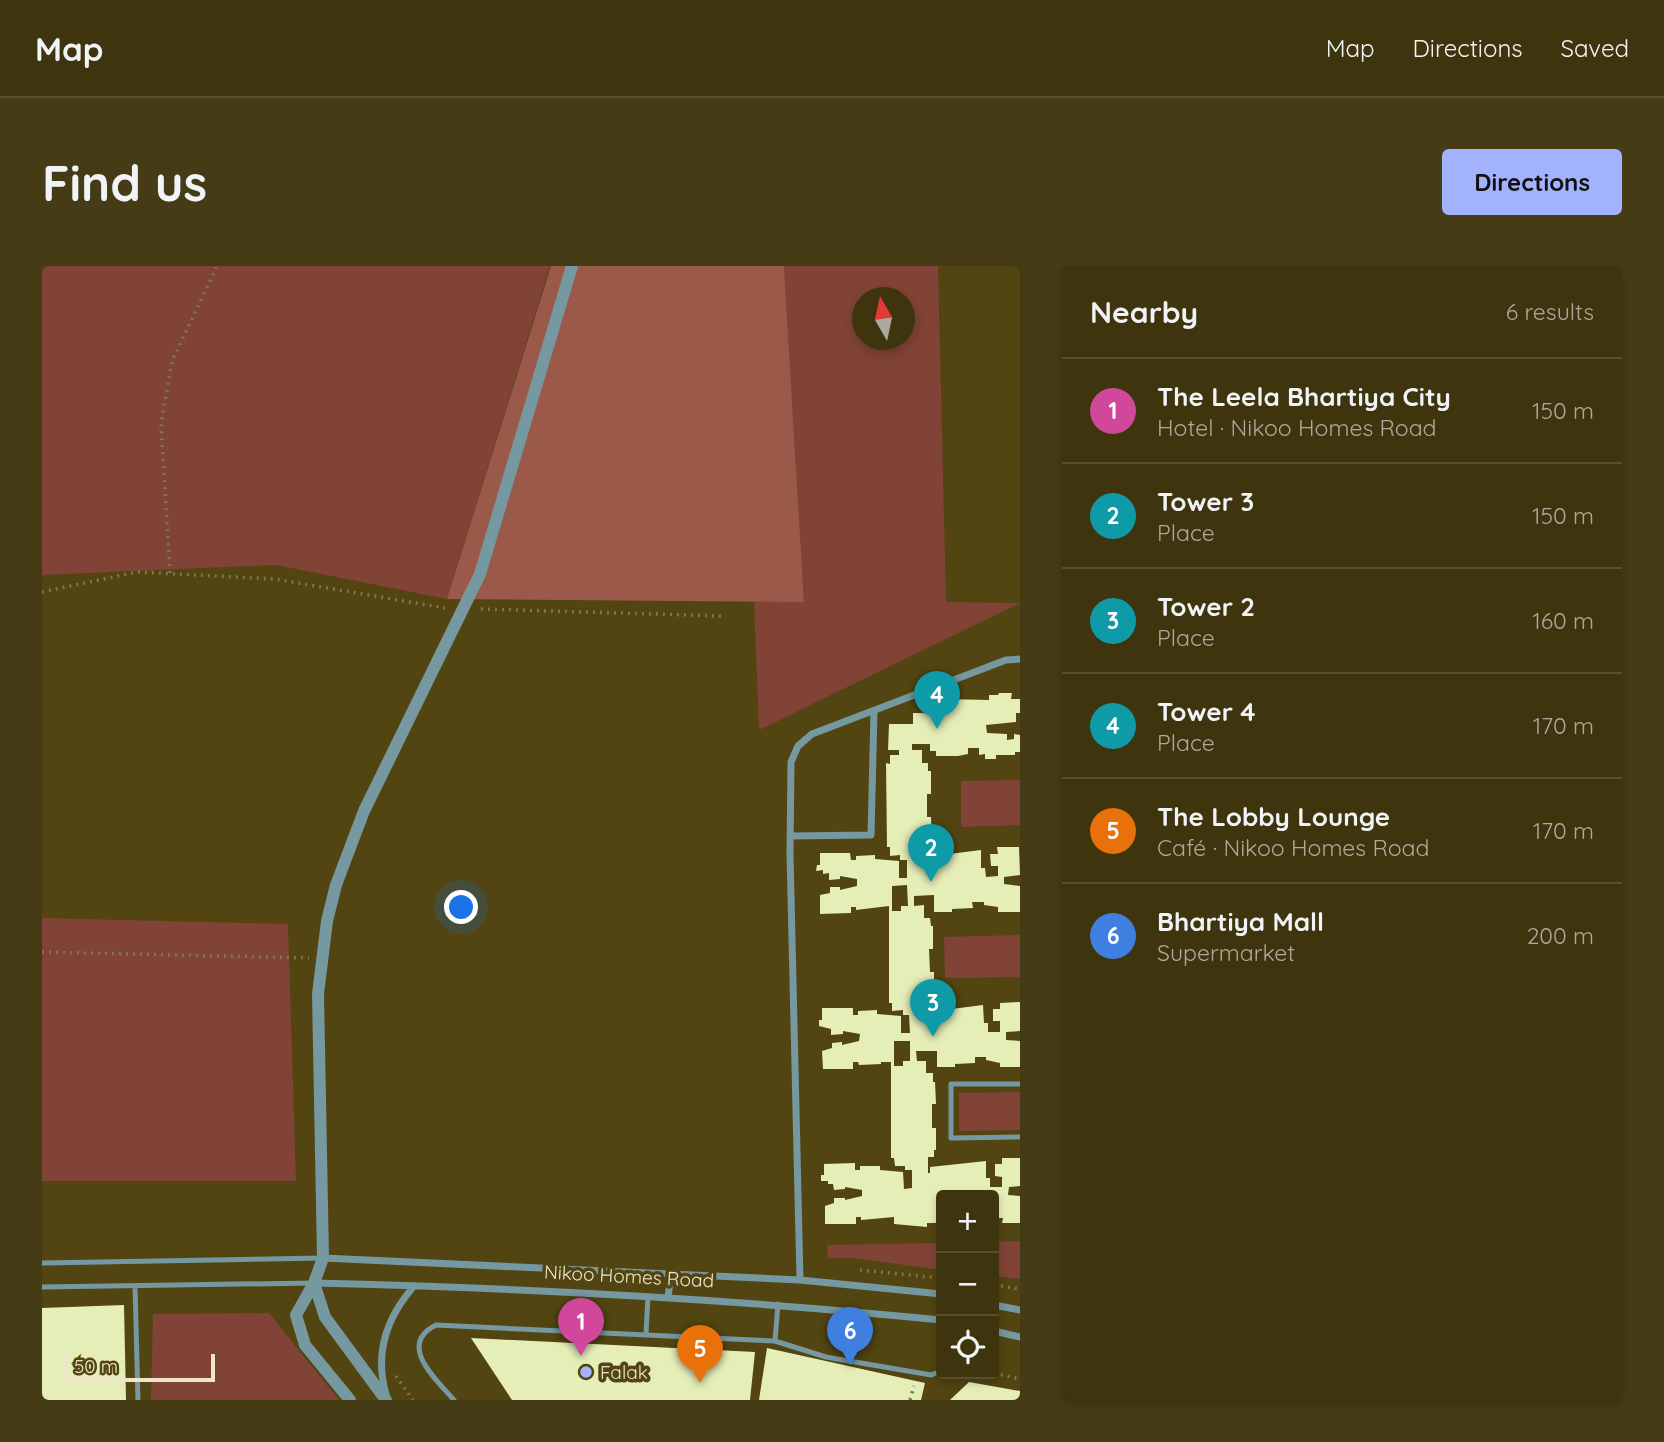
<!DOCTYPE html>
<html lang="en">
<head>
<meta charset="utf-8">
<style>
  :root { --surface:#3e340d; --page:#453c16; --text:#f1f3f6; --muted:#adaa9d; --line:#574f2e; --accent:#a2b2fd }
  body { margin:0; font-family:Quicksand,sans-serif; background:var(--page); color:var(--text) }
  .controls { position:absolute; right:21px; bottom:21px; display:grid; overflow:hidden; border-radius:7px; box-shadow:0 4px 10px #0003 }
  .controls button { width:63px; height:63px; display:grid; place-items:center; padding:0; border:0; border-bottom:2px solid var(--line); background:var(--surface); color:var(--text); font:35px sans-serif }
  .compass { position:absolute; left:810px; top:21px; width:63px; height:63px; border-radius:50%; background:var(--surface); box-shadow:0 4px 10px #0003; rotate:351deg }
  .scale { position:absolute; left:21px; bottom:18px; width:152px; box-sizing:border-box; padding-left:7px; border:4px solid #ede6cc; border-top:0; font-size:19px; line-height:24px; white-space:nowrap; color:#ede6cc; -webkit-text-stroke:5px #524511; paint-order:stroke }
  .you { position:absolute; left:420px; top:642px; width:24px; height:24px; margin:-18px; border:5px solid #fff; border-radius:50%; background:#1a73e8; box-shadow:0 0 0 10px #1a73e833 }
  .badge { display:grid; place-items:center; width:46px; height:46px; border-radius:50%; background:var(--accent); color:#fff; font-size:23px; font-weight:700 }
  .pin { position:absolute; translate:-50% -58px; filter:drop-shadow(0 2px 4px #0008) }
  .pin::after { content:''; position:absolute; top:37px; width:24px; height:21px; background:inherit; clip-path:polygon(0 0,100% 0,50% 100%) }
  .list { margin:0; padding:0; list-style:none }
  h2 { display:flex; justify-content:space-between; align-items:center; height:91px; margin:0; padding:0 28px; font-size:30px }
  h2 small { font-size:23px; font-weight:400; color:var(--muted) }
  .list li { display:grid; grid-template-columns:46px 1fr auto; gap:21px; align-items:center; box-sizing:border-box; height:105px; padding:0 28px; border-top:2px solid var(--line) }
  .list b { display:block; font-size:26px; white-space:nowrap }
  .list p { margin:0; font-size:23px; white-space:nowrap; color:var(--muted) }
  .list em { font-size:23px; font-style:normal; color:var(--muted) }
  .icon { flex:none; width:38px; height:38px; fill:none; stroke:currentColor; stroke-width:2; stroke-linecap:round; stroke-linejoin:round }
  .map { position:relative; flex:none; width:978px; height:1134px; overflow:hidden; border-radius:7px }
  header { display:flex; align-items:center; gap:42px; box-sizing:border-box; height:98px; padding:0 35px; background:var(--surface); border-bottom:2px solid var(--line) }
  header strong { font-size:33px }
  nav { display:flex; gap:38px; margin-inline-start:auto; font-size:24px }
  .intro { display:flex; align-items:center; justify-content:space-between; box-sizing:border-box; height:168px; padding:0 42px }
  h1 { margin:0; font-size:49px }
  .button { padding:18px 32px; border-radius:7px; background:var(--accent); color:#111; font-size:24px; font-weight:700 }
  main { display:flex; gap:42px; padding:0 42px }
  aside { flex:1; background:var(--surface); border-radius:7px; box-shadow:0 4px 10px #0003 }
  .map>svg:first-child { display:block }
  .green { fill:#804335; fill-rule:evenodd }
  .forest { fill:#9b5949 }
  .building { fill:#e6eeb8; fill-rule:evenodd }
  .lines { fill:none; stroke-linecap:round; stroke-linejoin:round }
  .path { stroke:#817549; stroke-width:3.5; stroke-dasharray:2 5; stroke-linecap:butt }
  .service { stroke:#7598a1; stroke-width:5 }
  .minor { stroke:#7598a1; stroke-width:7 }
  .tertiary { stroke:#7598a1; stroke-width:12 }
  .poi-dot { fill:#a2b2fd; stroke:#524511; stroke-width:2.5 }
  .labels { text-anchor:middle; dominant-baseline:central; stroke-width:7; stroke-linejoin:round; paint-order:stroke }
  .street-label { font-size:19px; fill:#ede6cc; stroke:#524511 }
  .poi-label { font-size:19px; fill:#ede6cc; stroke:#524511; text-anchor:start }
</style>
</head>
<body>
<header>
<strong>Map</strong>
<nav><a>Map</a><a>Directions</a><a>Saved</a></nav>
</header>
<div class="intro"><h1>Find us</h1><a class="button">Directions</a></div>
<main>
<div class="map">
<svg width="978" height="1134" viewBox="0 0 978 1134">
  <rect width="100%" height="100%" fill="#524511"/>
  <!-- green -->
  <path class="green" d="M0 0H508L405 333 234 299 0 309Z
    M742 0H896L904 336 978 337 717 464 712 336 762 335ZM820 32H862V74H820Z
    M978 514V559L919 561V515Z
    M0 652 246 658 254 915H0Z
    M978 669V711L903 712 902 671Z
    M978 826V864L917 865V827Z
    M978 975V1013L952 1010V976Z
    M899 977V1004L812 992H786L785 979Z
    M227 1047 297 1134H109L111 1048Z"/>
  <!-- forest -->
  <path class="forest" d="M509 0H742L762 336 405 333Z"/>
  <!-- building -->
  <path class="building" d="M957 427H970L969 433H978V447H974V456L944 459 945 467 965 468V474L972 473V468L978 469V486H973V489H954V493H943V488L937 489V482H926V488L916 490H894V485H888V478H870V484H880V497H886V505H889V528H885V551H889L890 573H887V581H881V597H884V591L939 584V602H943L944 611 956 610V600H949L948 588H956L955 581H977L978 609 962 611V618L978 620V646H956V641L942 639V636H930L931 642 910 643V646H892V629L872 630V640L882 639V652H888L889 660H891V683H887L888 706H892V729H890V736H883V752H886V746L941 739 942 757H946V766H958V755H951V743H958V737L978 736V765L964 766V774L978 775V801H958V797L944 794V791H933V797L913 798V801H895V785H874L875 795H884V807H891V816H893L894 838H890V862H894V884H892V891H886V907H888V901L944 895V912H948V921H960V911L953 910V898H960V892H978V920L967 921 966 929 978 930V957H960L961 952H953L952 929H899V957H885V961L852 958V951L819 954V951H814V958H783V940L792 937V932H803V934L820 930V924L803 921V923L792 924 791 918H786V915H779V909H782V898L813 897V904H818V900H838V904L861 906 862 923 870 922V904H863V900H853L852 892H849V796H839V798L817 799 816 796H811V803H781L780 785 790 782V777L800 776V779L817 775 818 768 801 765V768L789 769V763L777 760V754H780V742H811V749H816V745L835 744V748L859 750V767H868L867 749H861V744L850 745V737H847V640L814 644V641H809V647L778 648V629L788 627V621H798V624L815 620V613L798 610V613L787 614V607L781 608V604L774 605 775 599H778V587H808L809 594H814V590L833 589V593L857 595V612H865V594H858V589L848 590V581H845L844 497 848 498V489H857V484H846L847 458H871V447H902V433L947 434V429H956ZM865 619 866 640H859V645H850V620ZM852 775H868V795H861V800H852Z
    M82 1039 84 1134H0V1042Z
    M429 1072 713 1086 708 1134H470Z
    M725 1082 883 1117 879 1134H717Z
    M927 1116 978 1125V1134H908Z"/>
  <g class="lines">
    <!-- path -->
    <path class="path" d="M128 307 119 158 130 95 175 0
      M0 326 95 306 232 313 403 342
      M439 343 681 350
      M0 686 267 692
      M818 1004 899 1012
      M952 1019 978 1023
      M952 1107 978 1113
      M354 1110 371 1134
      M868 1134 872 1120"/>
    <!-- service -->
    <path class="service" d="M978 818H909V872L978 871
      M0 997 280 992
      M93 1020 96 1134
      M0 1021 272 1017
      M736 1038 733 1075 784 1091 889 1109 899 1105
      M604 1068 606 1030
      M412 1134C395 1114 354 1079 394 1059L733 1075"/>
    <!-- minor -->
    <path class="minor" d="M748 570 829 569 832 446
      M281 992 758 1014 899 1028
      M758 1014 748 588 749 496 756 480 770 468 964 394 978 393
      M272 1017C482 1022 690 1033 899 1054
      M626 1031 629 1008
      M952 1039 978 1044
      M952 1065 978 1071
      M344 1128C332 1087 345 1051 372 1020"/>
    <!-- tertiary -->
    <path class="tertiary" d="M272 1017 283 1051 344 1134
      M308 1134 263 1079 254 1049 272 1017 281 992 276 728 285 655 294 619 322 545 438 308 530 0"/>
  </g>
  <!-- markers -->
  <circle class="poi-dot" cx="544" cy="1106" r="7"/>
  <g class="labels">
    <!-- street labels -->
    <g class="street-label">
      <text transform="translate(587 1010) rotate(3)">Nikoo Homes Road</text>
    </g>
    <!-- poi labels -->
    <g class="poi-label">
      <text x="558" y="1106">Falak</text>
    </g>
  </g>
</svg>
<div class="controls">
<button>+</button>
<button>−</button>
<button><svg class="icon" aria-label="locate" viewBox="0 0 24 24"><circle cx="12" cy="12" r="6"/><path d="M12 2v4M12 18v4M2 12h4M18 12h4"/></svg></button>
</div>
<svg class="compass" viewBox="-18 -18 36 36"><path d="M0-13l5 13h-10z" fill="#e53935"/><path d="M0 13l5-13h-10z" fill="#adaa9d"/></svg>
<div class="scale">50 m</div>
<div class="you"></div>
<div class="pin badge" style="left:539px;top:1090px;background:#d1479c">1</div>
<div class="pin badge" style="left:889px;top:616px;background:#0f9aa8">2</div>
<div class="pin badge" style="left:891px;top:771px;background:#0f9aa8">3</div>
<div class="pin badge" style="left:895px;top:463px;background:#0f9aa8">4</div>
<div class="pin badge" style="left:658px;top:1117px;background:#e8710a">5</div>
<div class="pin badge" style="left:808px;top:1099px;background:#3f7fe0">6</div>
</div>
<aside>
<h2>Nearby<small>6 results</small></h2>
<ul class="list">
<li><span class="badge" style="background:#d1479c">1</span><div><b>The Leela Bhartiya City</b><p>Hotel · Nikoo Homes Road</p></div><em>150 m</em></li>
<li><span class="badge" style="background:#0f9aa8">2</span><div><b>Tower 3</b><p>Place</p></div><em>150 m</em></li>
<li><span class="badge" style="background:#0f9aa8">3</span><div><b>Tower 2</b><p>Place</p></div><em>160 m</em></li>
<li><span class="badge" style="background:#0f9aa8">4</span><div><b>Tower 4</b><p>Place</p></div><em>170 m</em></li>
<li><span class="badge" style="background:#e8710a">5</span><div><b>The Lobby Lounge</b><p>Café · Nikoo Homes Road</p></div><em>170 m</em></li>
<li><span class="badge" style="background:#3f7fe0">6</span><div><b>Bhartiya Mall</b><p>Supermarket</p></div><em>200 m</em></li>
</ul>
</aside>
</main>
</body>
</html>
